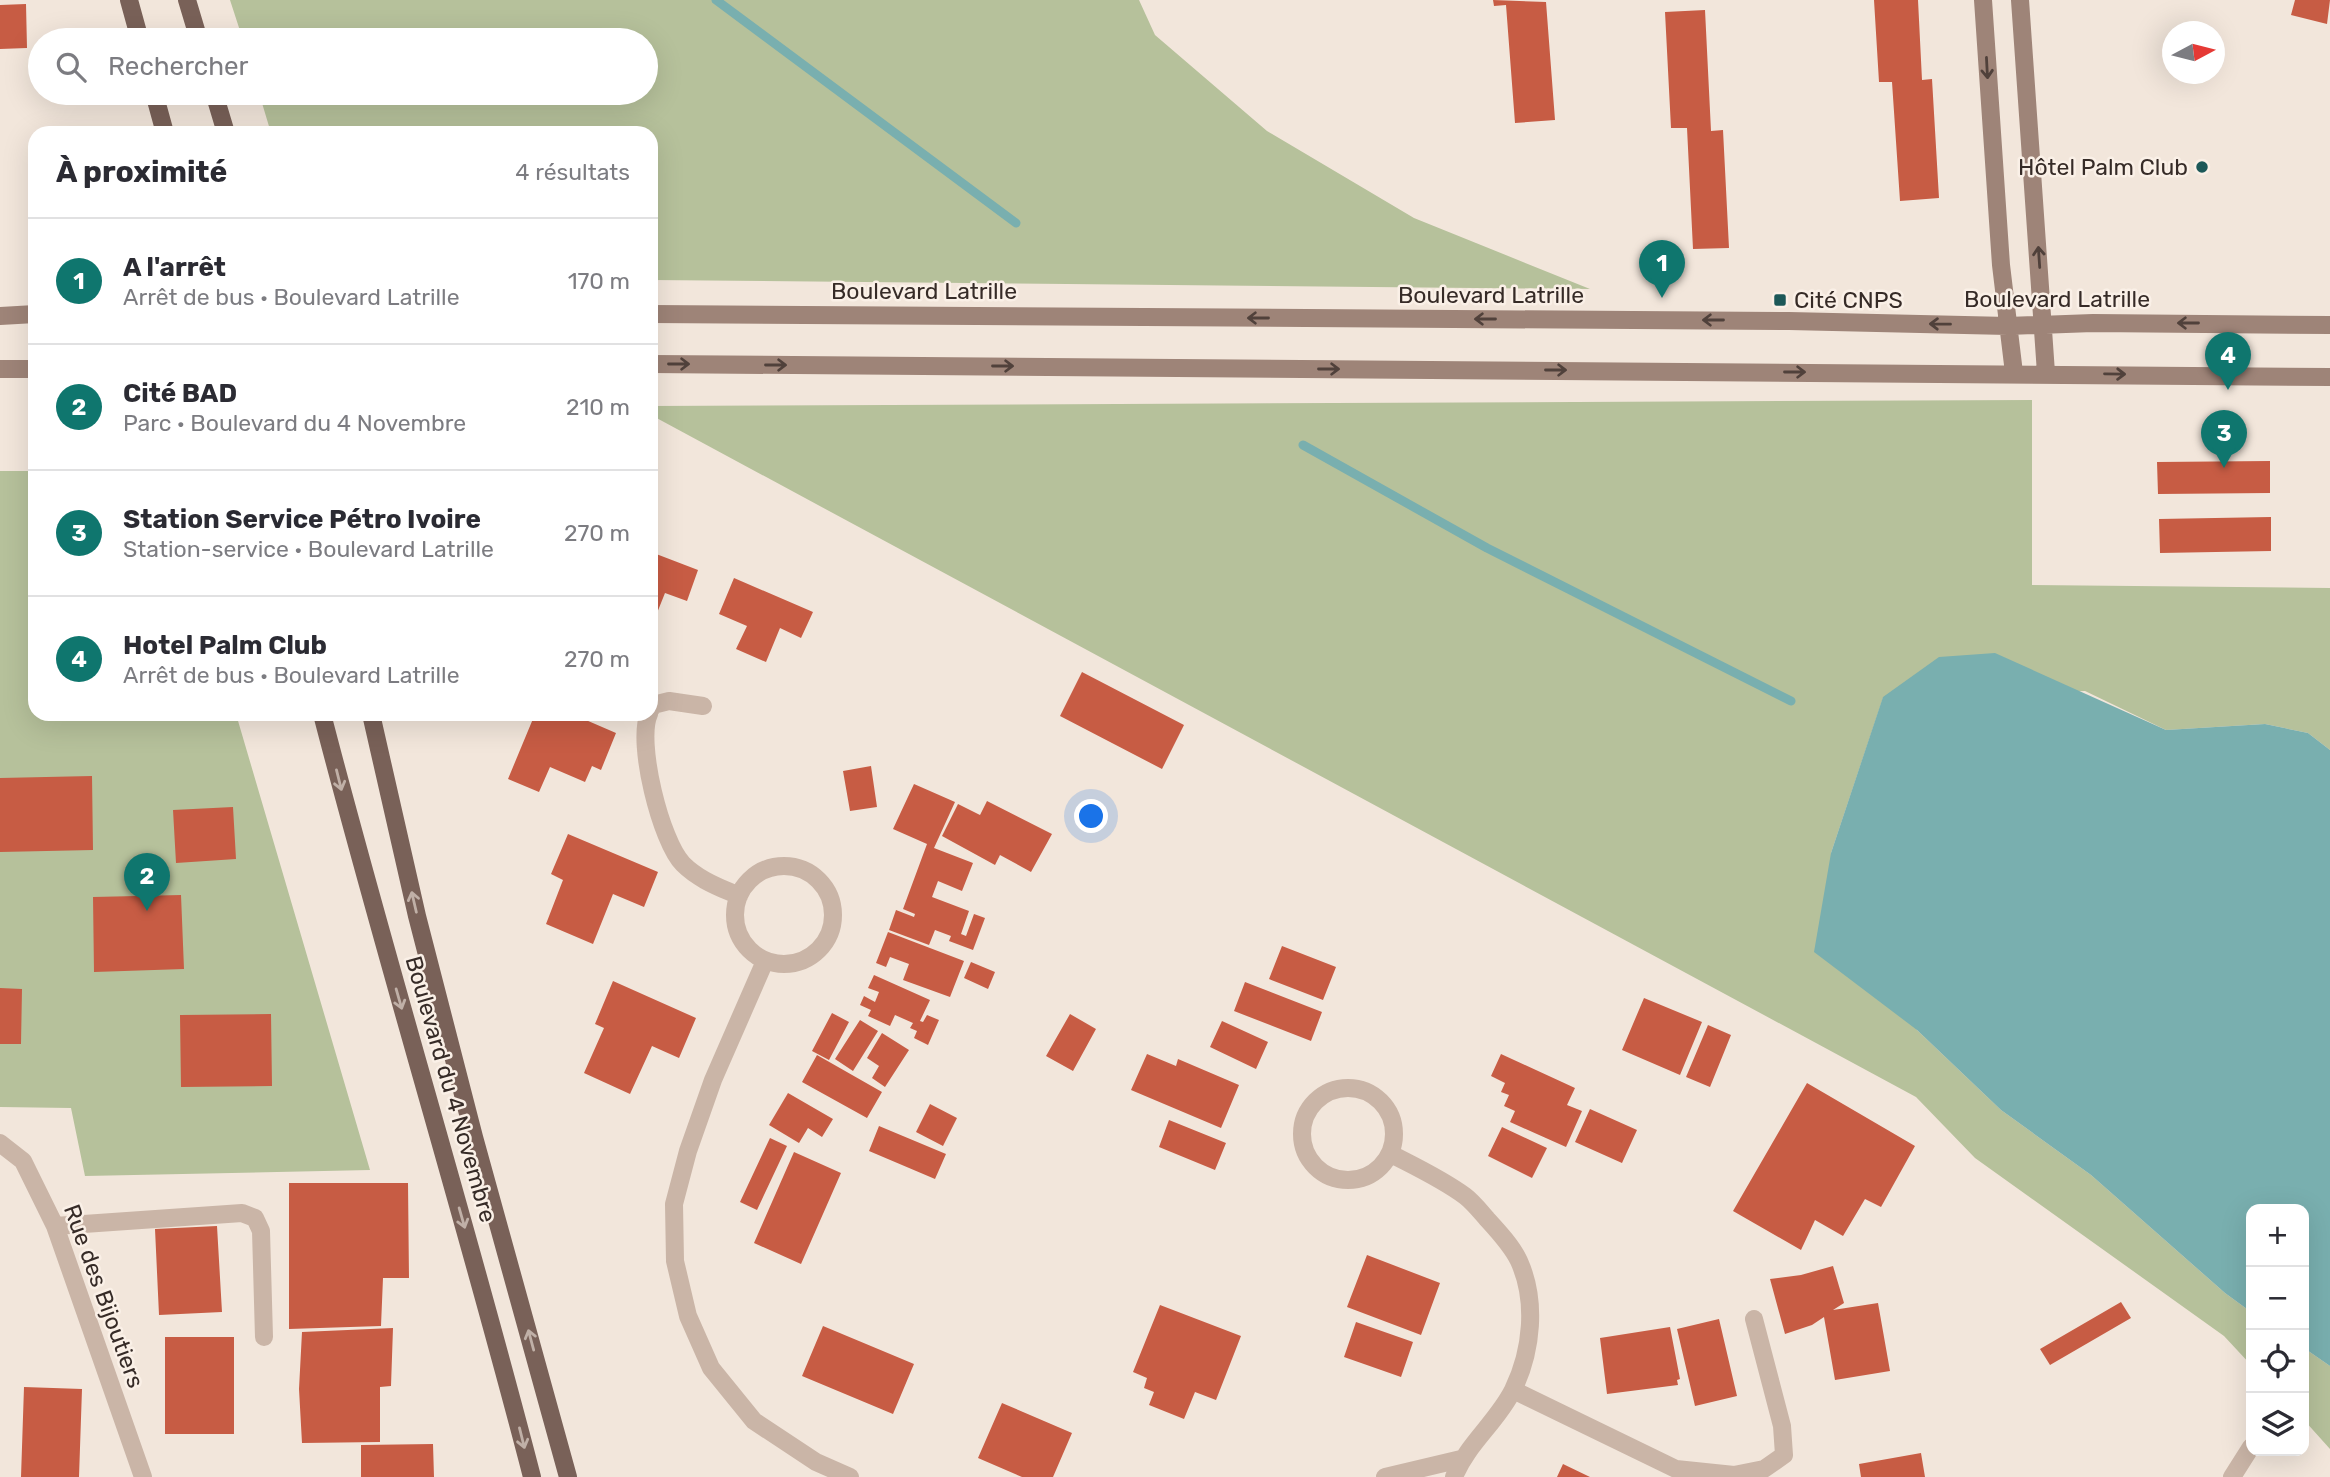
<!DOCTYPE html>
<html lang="fr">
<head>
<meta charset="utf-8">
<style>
  :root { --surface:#fff; --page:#f2f2f3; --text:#2b2b33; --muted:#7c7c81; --line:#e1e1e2; --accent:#0f766e }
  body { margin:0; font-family:Rubik,sans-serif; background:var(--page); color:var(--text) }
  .controls { position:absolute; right:21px; bottom:21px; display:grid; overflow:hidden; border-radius:14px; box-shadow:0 7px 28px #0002 }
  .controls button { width:63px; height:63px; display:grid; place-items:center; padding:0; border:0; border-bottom:2px solid var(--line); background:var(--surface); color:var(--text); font:35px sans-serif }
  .compass { position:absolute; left:2162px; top:21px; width:63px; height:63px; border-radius:50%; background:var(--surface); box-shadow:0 7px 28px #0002; rotate:83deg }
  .you { position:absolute; left:1092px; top:817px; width:24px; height:24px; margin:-18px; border:5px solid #fff; border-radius:50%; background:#1a73e8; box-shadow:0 0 0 10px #1a73e833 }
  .badge { display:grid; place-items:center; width:46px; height:46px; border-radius:50%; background:var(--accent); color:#fff; font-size:23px; font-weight:700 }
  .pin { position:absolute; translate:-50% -58px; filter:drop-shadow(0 2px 4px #0008) }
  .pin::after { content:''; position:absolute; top:37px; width:24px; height:21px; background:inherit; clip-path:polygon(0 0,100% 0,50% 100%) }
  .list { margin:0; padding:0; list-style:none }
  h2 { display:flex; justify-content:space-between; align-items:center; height:91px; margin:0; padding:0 28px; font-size:30px }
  h2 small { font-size:23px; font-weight:400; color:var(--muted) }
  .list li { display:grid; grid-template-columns:46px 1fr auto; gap:21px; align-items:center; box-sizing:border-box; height:126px; padding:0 28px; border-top:2px solid var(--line) }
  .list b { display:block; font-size:26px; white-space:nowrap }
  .list p { margin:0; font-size:23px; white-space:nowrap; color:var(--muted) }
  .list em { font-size:23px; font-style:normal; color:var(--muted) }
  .icon { flex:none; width:38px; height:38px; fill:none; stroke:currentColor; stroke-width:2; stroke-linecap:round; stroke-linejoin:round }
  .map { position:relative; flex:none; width:2330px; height:1477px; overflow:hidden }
  .search { position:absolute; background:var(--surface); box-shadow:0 7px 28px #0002; left:28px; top:28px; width:630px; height:77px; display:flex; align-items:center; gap:18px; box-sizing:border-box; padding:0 24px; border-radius:38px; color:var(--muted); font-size:26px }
  .panel { position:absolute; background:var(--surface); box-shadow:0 7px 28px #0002; left:28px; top:126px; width:630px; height:595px; border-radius:21px }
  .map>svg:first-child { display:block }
  .green { fill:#b6c19b }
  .water { fill:#79afaf }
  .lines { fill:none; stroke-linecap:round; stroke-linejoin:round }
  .stream { stroke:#79afaf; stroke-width:9 }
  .building { fill:#c75c44 }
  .street { stroke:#cab5a7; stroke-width:18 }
  .secondary { stroke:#9e8478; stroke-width:18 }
  .primary { stroke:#796158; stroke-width:18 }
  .oneway { stroke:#50413b }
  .oneway2 { stroke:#c0b0a7 }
  .poi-dot { fill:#1c5858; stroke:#faf0e7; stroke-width:2.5 }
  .labels { text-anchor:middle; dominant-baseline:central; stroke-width:5; stroke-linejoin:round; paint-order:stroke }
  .poi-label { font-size:23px; fill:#362b27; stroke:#faf0e7; text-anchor:end }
  .street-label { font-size:23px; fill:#362b27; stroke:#faf0e7 }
</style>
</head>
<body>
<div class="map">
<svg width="2330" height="1477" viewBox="0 0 2330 1477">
  <rect width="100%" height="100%" fill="#f2e6db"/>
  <!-- green -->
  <path class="green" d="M230 0H1139L1155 35 1267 131 1414 218 1590 289 651 280V133H271L259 93H646V40H243Z
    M2032 400V585L2330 588V750L2308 733 2265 724 2166 730 2085 691 1883 698 1831 853 1917 1030 2001 1110 2091 1175 2225 1293 2251 1312V1365L2224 1336 1975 1158 1916 1097 651 415V406Z
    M0 471H35V714H236L370 1170 85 1176 71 1108 0 1107Z
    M2304 1348 2330 1366V1449L2304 1420Z"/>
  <!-- water -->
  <path class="water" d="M1995 653 2166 730 2265 724 2308 733 2330 750V1366L2304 1348V1209H2251V1312L2225 1293 2091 1175 2001 1110 1917 1030 1814 952 1831 853 1883 697 1939 657Z"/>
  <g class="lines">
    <!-- stream -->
    <path class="stream" d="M716 0 1016 223
      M1303 445 1487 548 1791 701"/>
  </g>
  <!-- building -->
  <path class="building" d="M1493 0 1546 2 1555 120 1515 123 1506 5 1494 6Z
    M1874 0H1918L1922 80 1932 79 1939 198 1900 201 1892 82H1879Z
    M2295 0H2330L2327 24 2291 15Z
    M26 4 27 48 0 49V5Z
    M1705 10 1711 131 1723 130 1729 248 1693 249 1687 128H1671L1665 12Z
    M2270 461V493L2158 494 2157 462Z
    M2271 517V551L2160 553 2159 519Z
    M651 552 698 570 687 601 665 593 653 623 651 622Z
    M734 578 813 612 801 638 780 628 766 662 736 649 747 626 719 614Z
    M1082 672 1184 725 1162 769 1060 716Z
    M535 714H572L616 733 601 770 592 766 585 782 550 767 539 792 508 779Z
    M871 766 877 807 850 811 843 771Z
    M92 776 93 850 0 852V778Z
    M914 784 955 802 934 848 973 863 962 891 938 881 932 897 969 911 961 934 966 936 974 914 985 918 973 950 949 941 951 936 935 930 929 945 889 930 896 910 914 917 915 914 903 909 927 844 893 829Z
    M987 801 1052 834 1031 872 1000 855 995 865 942 836 958 804 980 815Z
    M233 807 236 859 176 863 173 810Z
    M568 834 658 872 644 907 613 894 593 944 546 924 563 880 551 874Z
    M181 895 184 969 94 972 93 897Z
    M888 932 964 961 950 997 903 980 909 964 890 957 886 967 876 963Z
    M1282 946 1336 967 1323 1000 1269 979Z
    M971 962 995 972 988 989 964 978Z
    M874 975 930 1000 920 1021 923 1022 927 1015 939 1020 928 1045 914 1038 917 1031 910 1028 913 1023 895 1015 890 1026 868 1016 871 1010 860 1005 864 996 875 1002 879 992 868 988Z
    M613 981 696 1018 679 1058 652 1046 630 1094 584 1073 604 1028 595 1024Z
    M1245 982 1322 1012 1311 1041 1234 1011Z
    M0 988 22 989 21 1044H0Z
    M1644 998 1702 1022 1680 1075 1622 1050Z
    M832 1013 849 1022 829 1060 812 1051Z
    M271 1014 272 1086 181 1087 180 1015Z
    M1070 1014 1096 1029 1073 1071 1046 1056Z
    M860 1020 878 1031 853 1071 835 1059Z
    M1222 1021 1268 1042 1256 1069 1210 1047Z
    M1708 1025 1731 1035 1710 1087 1686 1077Z
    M882 1033 909 1050 885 1087 872 1078 879 1066 867 1058Z
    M1147 1054 1176 1066 1178 1059 1239 1085 1221 1128 1131 1090Z
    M1501 1054 1575 1088 1567 1105 1582 1111 1566 1147 1510 1122 1515 1111 1504 1106 1509 1095 1501 1092 1505 1083 1491 1076Z
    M817 1055 882 1092 867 1118 802 1082Z
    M1807 1083 1915 1146 1881 1207 1865 1199 1843 1236 1815 1220 1801 1250 1733 1211Z
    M788 1093 833 1119 822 1137 808 1128 799 1143 769 1125Z
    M930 1104 957 1118 943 1146 916 1132Z
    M1590 1109 1637 1130 1622 1163 1575 1142Z
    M1169 1120 1226 1143 1215 1170 1159 1147Z
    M879 1126 946 1154 935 1179 869 1151Z
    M1502 1127 1547 1148 1532 1178 1488 1156Z
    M770 1138 787 1146 757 1210 740 1202Z
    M794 1152 841 1173 801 1264 754 1243Z
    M289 1183H408L409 1278H383L381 1326 289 1329Z
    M217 1226 222 1312 159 1315 155 1229Z
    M1367 1255 1440 1283 1421 1335 1347 1307Z
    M1833 1266 1844 1303 1833 1310 1878 1303 1890 1371 1835 1380 1824 1317 1812 1325 1785 1334 1770 1279 1801 1275Z
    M2121 1302 2131 1318 2050 1365 2040 1349Z
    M1160 1305 1241 1336 1216 1400 1195 1392 1184 1419 1149 1405 1154 1392 1144 1388 1147 1378 1133 1372Z
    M1719 1319 1737 1396 1695 1406 1677 1329Z
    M1356 1322 1413 1342 1401 1377 1344 1357Z
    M823 1326 914 1364 893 1414 802 1376Z
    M1670 1327 1680 1379 1677 1380 1678 1385 1607 1394 1600 1338Z
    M393 1328 391 1386 380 1387V1442L302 1443 299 1389 302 1332Z
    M165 1337H234V1434H165Z
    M24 1387 82 1389 79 1477H21Z
    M1002 1403 1072 1433 1053 1477H1022L978 1458Z
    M433 1444 434 1477H361V1445Z
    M1921 1453 1925 1477H1861L1859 1464Z
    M1563 1464 1590 1477H1557Z"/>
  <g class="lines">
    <!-- street -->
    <path class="street" d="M651 709 653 705 669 701 703 706
      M649 714C636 742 661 842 683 864 699 880 719 887 739 896
      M735 915a49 49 0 1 1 98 0a49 49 0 1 1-98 0Z
      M765 961 713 1080 688 1151 674 1204 675 1261 688 1316 711 1368 754 1421 816 1462 850 1477
      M1302 1134a46 46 0 1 1 92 0a46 46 0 1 1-92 0Z
      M0 1143 23 1161 55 1226 143 1477
      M1391 1154C1416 1167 1442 1179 1465 1196 1473 1202 1480 1211 1487 1219 1498 1231 1512 1246 1519 1261 1537 1301 1532 1351 1513 1390 1497 1422 1467 1444 1454 1477
      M55 1226 242 1213 255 1218 261 1231 264 1337
      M1513 1390 1676 1469 1734 1475 1764 1469 1784 1455 1782 1426 1754 1319
      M1385 1477 1461 1459
      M2232 1477 2251 1447"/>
    <!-- secondary -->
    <path class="secondary" d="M1983 0 2001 265 2014 373
      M2020 0 2046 373
      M651 314 1789 321 2008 326 2093 323 2330 325
      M0 316 35 314
      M651 364 2330 377
      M0 369H35"/>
    <!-- primary -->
    <path class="primary" d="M129 0 140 40
      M187 0 199 40
      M154 93 165 133
      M214 93 226 133
      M322 714C388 969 466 1221 532 1477
      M371 714 417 916 474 1137 568 1477"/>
  </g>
  <!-- one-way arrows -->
  <defs><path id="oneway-shaft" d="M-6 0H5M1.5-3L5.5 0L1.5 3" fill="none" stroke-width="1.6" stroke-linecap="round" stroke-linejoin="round" transform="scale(1.75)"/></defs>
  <g class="oneway">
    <use href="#oneway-shaft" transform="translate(1987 68) rotate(87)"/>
    <use href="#oneway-shaft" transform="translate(2039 257) rotate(-94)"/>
    <use href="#oneway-shaft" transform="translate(1258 318) rotate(-180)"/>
    <use href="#oneway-shaft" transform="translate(1485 319) rotate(-180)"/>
    <use href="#oneway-shaft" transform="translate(1713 320) rotate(-180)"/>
    <use href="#oneway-shaft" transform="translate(2188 323) rotate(-180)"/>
    <use href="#oneway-shaft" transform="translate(1940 324) rotate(-179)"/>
    <use href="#oneway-shaft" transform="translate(679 364)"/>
    <use href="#oneway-shaft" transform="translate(776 365)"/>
    <use href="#oneway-shaft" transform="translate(1003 366)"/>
    <use href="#oneway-shaft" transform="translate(1329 369)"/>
    <use href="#oneway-shaft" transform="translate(1556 370)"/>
    <use href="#oneway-shaft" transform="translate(1795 372)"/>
    <use href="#oneway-shaft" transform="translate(2115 374) rotate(1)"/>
  </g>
  <g class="oneway2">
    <use href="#oneway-shaft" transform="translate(339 780) rotate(76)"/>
    <use href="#oneway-shaft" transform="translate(414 902) rotate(-103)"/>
    <use href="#oneway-shaft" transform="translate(399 999) rotate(74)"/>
    <use href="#oneway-shaft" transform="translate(462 1218) rotate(74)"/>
    <use href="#oneway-shaft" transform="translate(531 1340) rotate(-105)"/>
    <use href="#oneway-shaft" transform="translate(522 1438) rotate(76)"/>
  </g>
  <!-- markers -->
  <g class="poi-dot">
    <circle cx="2202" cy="167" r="7"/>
    <rect x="1773" y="293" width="14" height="14" rx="3.5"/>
  </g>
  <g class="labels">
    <!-- poi labels -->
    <g class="poi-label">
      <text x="2188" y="167">Hôtel Palm Club</text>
      <text x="1794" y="300" text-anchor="start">Cité CNPS</text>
    </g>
    <!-- street labels -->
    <g class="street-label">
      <text x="924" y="291">Boulevard Latrille</text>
      <text x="1491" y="295">Boulevard Latrille</text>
      <text x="2057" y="299">Boulevard Latrille</text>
      <text transform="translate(451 1089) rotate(74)">Boulevard du 4 Novembre</text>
      <text transform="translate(104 1296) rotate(70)">Rue des Bijoutiers</text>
    </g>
  </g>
</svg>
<div class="controls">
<button>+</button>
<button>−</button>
<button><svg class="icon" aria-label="locate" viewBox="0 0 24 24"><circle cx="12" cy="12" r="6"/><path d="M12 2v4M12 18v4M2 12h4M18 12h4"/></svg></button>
<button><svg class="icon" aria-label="layers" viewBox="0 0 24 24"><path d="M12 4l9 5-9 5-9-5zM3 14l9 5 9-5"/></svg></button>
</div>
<svg class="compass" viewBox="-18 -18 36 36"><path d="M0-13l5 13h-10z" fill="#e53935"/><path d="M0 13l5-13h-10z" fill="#7c7c81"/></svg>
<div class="you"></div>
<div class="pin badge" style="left:1662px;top:298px">1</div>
<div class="pin badge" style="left:147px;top:911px">2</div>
<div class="pin badge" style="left:2224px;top:468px">3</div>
<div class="pin badge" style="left:2228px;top:390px">4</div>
<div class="search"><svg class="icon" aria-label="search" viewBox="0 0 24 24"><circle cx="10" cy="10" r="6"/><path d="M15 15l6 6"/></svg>Rechercher</div>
<section class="panel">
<h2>À proximité<small>4 résultats</small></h2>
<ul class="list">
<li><span class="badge">1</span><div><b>A l'arrêt</b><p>Arrêt de bus · Boulevard Latrille</p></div><em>170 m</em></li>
<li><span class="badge">2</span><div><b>Cité BAD</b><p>Parc · Boulevard du 4 Novembre</p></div><em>210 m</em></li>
<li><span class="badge">3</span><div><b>Station Service Pétro Ivoire</b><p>Station-service · Boulevard Latrille</p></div><em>270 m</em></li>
<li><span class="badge">4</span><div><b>Hotel Palm Club</b><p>Arrêt de bus · Boulevard Latrille</p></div><em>270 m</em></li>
</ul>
</section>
</div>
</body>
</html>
